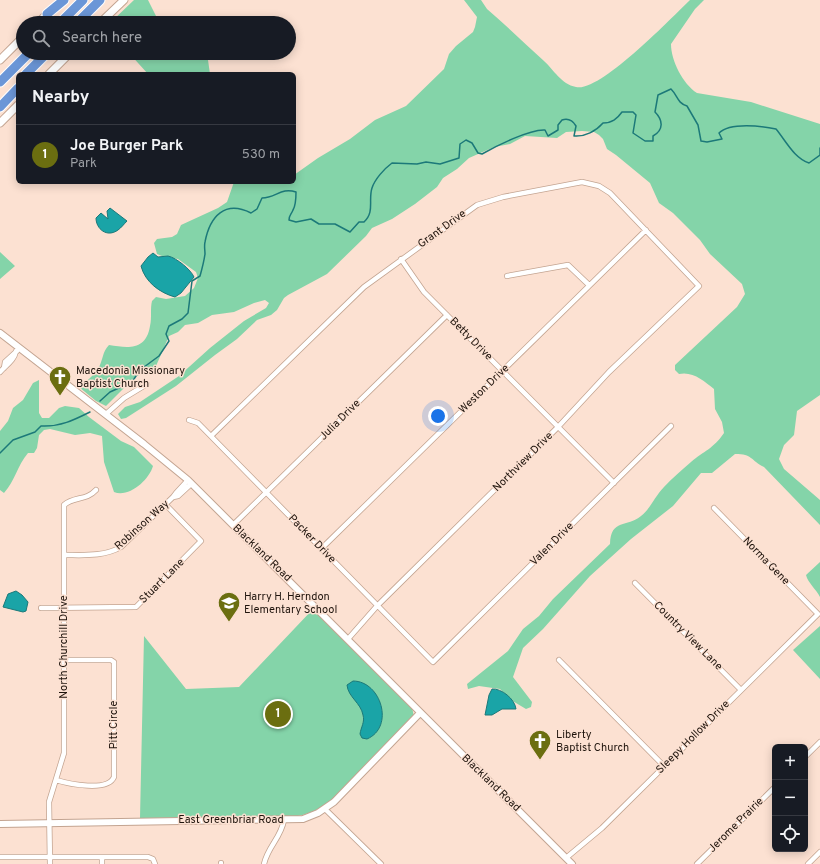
<!DOCTYPE html>
<html lang="en">
<head>
<meta charset="utf-8">
<style>
  :root { --surface:#171b24; --page:#20242c; --text:#f1f3f6; --muted:#9ea1a6; --line:#363941; --accent:#6b6e10 }
  body { margin:0; font-family:Overpass,sans-serif; background:var(--page); color:var(--text) }
  .controls { position:absolute; right:12px; bottom:12px; display:grid; overflow:hidden; border-radius:6px; box-shadow:0 2px 10px #0003 }
  .controls button { width:36px; height:36px; display:grid; place-items:center; padding:0; border:0; border-bottom:1px solid var(--line); background:var(--surface); color:var(--text); font:20px sans-serif }
  .you { position:absolute; left:438px; top:416px; width:14px; height:14px; margin:-10px; border:3px solid #fff; border-radius:50%; background:#1a73e8; box-shadow:0 0 0 6px #1a73e833 }
  .badge { display:grid; place-items:center; width:26px; height:26px; border-radius:50%; background:var(--accent); color:#fff; font-size:13px; font-weight:700 }
  .pin { position:absolute; translate:-50% -50%; border:2px solid #fff; box-shadow:0 1px 4px #0006 }
  .list { margin:0; padding:0; list-style:none }
  h2 { display:flex; justify-content:space-between; align-items:center; height:52px; margin:0; padding:0 16px; font-size:17px }
  h2 small { font-size:13px; font-weight:400; color:var(--muted) }
  .list li { display:grid; grid-template-columns:26px 1fr auto; gap:12px; align-items:center; box-sizing:border-box; height:60px; padding:0 16px; border-top:1px solid var(--line) }
  .list b { display:block; font-size:15px; white-space:nowrap }
  .list p { margin:0; font-size:13px; white-space:nowrap; color:var(--muted) }
  .list em { font-size:13px; font-style:normal; color:var(--muted) }
  .icon { flex:none; width:22px; height:22px; fill:none; stroke:currentColor; stroke-width:2; stroke-linecap:round; stroke-linejoin:round }
  .map { position:relative; flex:none; width:820px; height:864px; overflow:hidden }
  .search { position:absolute; background:var(--surface); box-shadow:0 2px 10px #0003; left:16px; top:16px; width:280px; height:44px; display:flex; align-items:center; gap:10px; box-sizing:border-box; padding:0 14px; border-radius:22px; color:var(--muted); font-size:15px }
  .panel { position:absolute; background:var(--surface); box-shadow:0 2px 10px #0003; left:16px; top:72px; width:280px; height:112px; border-radius:6px }
  .map>svg:first-child { display:block }
  .green { fill:#84d4a9 }
  .water { fill:#1aa4a7; stroke:#1c7979 }
  .lines { fill:none; stroke-linecap:round; stroke-linejoin:round }
  .stream { stroke:#1c7979; stroke-width:1.5 }
  .minor-casing { stroke:#c3a491; stroke-width:6 }
  .tertiary-casing { stroke:#c3a491; stroke-width:8 }
  .secondary-casing { stroke:#c3a491; stroke-width:9 }
  .motorway-casing { stroke:#fff; stroke-width:11 }
  .minor { stroke:#fff; stroke-width:4.5 }
  .tertiary { stroke:#fff; stroke-width:6 }
  .secondary { stroke:#fff; stroke-width:7 }
  .motorway { stroke:#6b96d7; stroke-width:9 }
  .labels { text-anchor:middle; dominant-baseline:central; stroke-width:3; stroke-linejoin:round; paint-order:stroke }
  .street-label { font-size:11px; fill:#1f140d; stroke:#fce1d2 }
  .poi-label { font-size:11px; fill:#1f140d; stroke:#fce1d2; text-anchor:start }
</style>
</head>
<body>
<div class="map">
<svg width="820" height="864" viewBox="0 0 820 864">
  <rect width="100%" height="100%" fill="#fce1d2"/>
  <!-- green -->
  <path class="green" d="M134 0H148L156 16 164 23H110Z
    M464 0H481L487 9C507 26 525 44 544 61 554 70 561 84 576 87 600 93 672 17 690 0H704L695 9 671 44C671 61 683 84 697 93L751 102 820 124V395L797 411 794 435 784 445 779 459 784 469 820 500V525L764 467C750 460 753 454 735 454L712 473H701L673 506 631 539 590 576 543 629 523 648 513 677 532 702 531 707 526 709 511 700 500 689 479 686 468 689 467 684 508 651 523 629 539 616 553 599 610 544C611 518 627 528 641 516 651 508 655 496 664 487 672 478 682 470 691 462 704 451 713 449 724 433L722 422 715 409 714 389C704 381 693 371 679 374L675 370V365L737 307 745 294 742 284 710 254 700 240 673 213 659 203 650 183 616 155 607 149 603 139 599 135 594 132 582 131 566 132 557 138 525 136 510 144 494 147 469 158 457 169 443 178 437 187 415 204 392 219 372 228 366 236 327 274 288 295 284 298 277 310 271 315 257 320 237 339 215 355 176 386 126 418 121 419 118 414 125 407 140 402 179 376 210 348 244 321 266 308 269 303 265 300 254 303 234 312 212 315 198 323 185 325 178 332 169 336 156 366 147 373 136 376 106 406 96 401 79 387C84 385 95 373 98 369 103 361 102 352 109 345 128 348 146 351 150 326 152 317 150 309 152 301L156 297 166 299 185 296 194 288 198 278 196 272 178 259 162 256 157 254 154 243 157 239 172 237 177 234 181 225 218 208 227 202 234 182H294V175L318 158 350 139 375 120 406 106 444 69 449 54 456 46 473 32 475 27 477 17Z
    M129 53H207L210 74H148Z
    M0 252 15 266 0 279Z
    M39 380V413L42 418H49L59 408 65 406 79 408 89 417 121 441 134 447 153 466C149 480 129 498 114 492L104 462 102 436 90 433 75 435 50 429 44 430 39 435 37 448 34 453H28C17 466 15 481 4 493L0 490V431L8 421 13 408 23 400 33 383Z
    M820 562V597C816 589 808 583 806 575Z
    M313 609 412 707 414 717 332 800C320 809 308 815 292 817L140 818 144 636 186 689 239 687Z
    M820 626V679L793 650Z"/>
  <!-- water -->
  <path class="water" d="M110 208 127 221C124 224 121 228 118 230 107 238 96 229 96 218L101 213 108 219 107 211Z
    M153 253 158 257C161 257 165 256 168 256 177 258 191 270 194 277L181 293 175 297C160 293 145 282 141 266L148 257Z
    M16 591 22 595 28 602 26 611 23 612 3 607 8 594Z
    M353 681C381 681 395 727 367 739L362 738 360 734C361 727 365 722 363 715 361 703 348 697 347 685Z
    M492 689C501 688 515 699 516 709H502L492 715H485L489 695Z"/>
  <g class="lines">
    <!-- stream -->
    <path class="stream" d="M100 401 110 392 132 382 140 370 159 356 169 341 166 334 169 326 182 319 188 313 192 281 200 276C202 269 204 261 205 254 205 250 204 246 205 242 210 216 225 200 251 213L257 209 262 198C276 198 281 187 296 192 296 198 296 205 293 210 291 215 289 215 289 220L296 222 311 219 319 224H335L350 232 359 222H364C375 212 368 200 372 188 375 179 384 169 392 163L417 164 426 162 440 164 459 158 460 144 466 140 472 143 478 153 482 154C496 146 530 129 545 130L548 136 558 130V125L562 120C568 118 573 121 576 126L574 136C585 137 596 131 603 123 612 123 617 119 622 112H633L636 115 633 133 645 141H653V136C664 130 663 120 655 112L658 95 671 89C678 96 677 103 687 106L698 125 701 141 707 142 722 139 719 133C730 122 762 126 776 129 786 141 794 158 809 163L820 155V148
      M0 453 13 440 35 432 41 426C60 427 74 420 90 412"/>
    <!-- minor casing -->
    <g class="minor-casing">
      <path id="minor" d="M401 259 424 292 614 483
        M507 276 568 265 589 285
        M4 368 5 362 17 351
        M0 372C6 365 14 361 16 351
        M106 414 124 398 147 384
        M189 420 198 423 433 662 671 426
        M211 436 364 287 477 205 503 197 582 182 599 186 610 193 699 286 609 372 558 427 377 606 348 639
        M173 497 176 493 188 480
        M233 525 447 315
        M322 548 646 230
        M64 555C84 555 103 557 121 547L173 497 178 496 191 484
        M635 583 741 690
        M41 608 136 607 201 541 166 505
        M559 660 664 766
        M805 757 820 742
        M56 780C69 784 108 792 114 777V662L111 660H64
        M325 809 381 864
        M0 857H148L153 859 155 864
        M566 858 602 828 818 614 714 508
        M50 864 49 802 64 753V505C74 496 86 501 96 490
        M102 864V857
        M221 864V863
        M264 864C268 846 281 838 284 820
        M697 864 775 787
        M808 864 820 852"/>
    </g>
    <!-- tertiary casing -->
    <g class="tertiary-casing">
      <path id="tertiary" d="M0 333 144 444 188 480 572 864
        M0 824 303 819 318 813 334 802 420 713"/>
    </g>
    <!-- secondary casing -->
    <g class="secondary-casing">
      <path id="secondary" d="M38 23 51 10
        M100 23 124 0
        M0 60 23 37
        M49 74 70 53
        M0 123 18 105"/>
    </g>
    <!-- motorway casing -->
    <g class="motorway-casing">
      <path id="motorway" d="M47 14 64 0
        M60 23 83 0
        M77 23 100 0
        M26 74 47 53
        M0 82 29 53
        M0 107 18 88"/>
    </g>
    <!-- minor -->
    <use href="#minor" class="minor"/>
    <!-- tertiary -->
    <use href="#tertiary" class="tertiary"/>
    <!-- secondary -->
    <use href="#secondary" class="secondary"/>
    <!-- motorway -->
    <use href="#motorway" class="motorway"/>
  </g>
  <!-- icons -->
  <defs>
    <g id="church-pin" transform="scale(1.15)"><path d="M0 17L-7.5 6A9.5 9.5 0 1 1 7.5 6Z" fill="#6b6e10" stroke="#fce1d2"/><path d="M-1.2-6h2.4v3.5h3.3v2.4h-3.3V6h-2.4V-.1h-3.3v-2.4h3.3Z" fill="#fff"/></g>
    <g id="school-pin" transform="scale(1.15)"><path d="M0 17L-7.5 6A9.5 9.5 0 1 1 7.5 6Z" fill="#6b6e10" stroke="#fce1d2"/><path d="M0-5L7-2L0 1L-7-2ZM-4 1L0 2.5L4 1V4Q0 6-4 4Z" fill="#fff"/></g>
  </defs>
  <g fill-rule="evenodd">
    <use href="#church-pin" x="60" y="377"/>
    <use href="#school-pin" x="229" y="603"/>
    <use href="#church-pin" x="540" y="741"/>
  </g>
  <g class="labels">
    <!-- street labels -->
    <g class="street-label">
      <text transform="translate(442 229) rotate(-36)">Grant Drive</text>
      <text transform="translate(471 339) rotate(45)">Betty Drive</text>
      <text transform="translate(484 389) rotate(-44)">Weston Drive</text>
      <text transform="translate(340 420) rotate(-45)">Julia Drive</text>
      <text transform="translate(523 462) rotate(-45)">Northview Drive</text>
      <text transform="translate(142 525) rotate(-42)">Robinson Way</text>
      <text transform="translate(312 539) rotate(46)">Packer Drive</text>
      <text transform="translate(552 544) rotate(-45)">Valen Drive</text>
      <text transform="translate(262 553) rotate(44)">Blackland Road</text>
      <text transform="translate(766 561) rotate(46)">Norma Gene</text>
      <text transform="translate(162 581) rotate(-45)">Stuart Lane</text>
      <text transform="translate(688 636) rotate(45)">Country View Lane</text>
      <text transform="translate(64 647) rotate(-90)">North Churchill Drive</text>
      <text transform="translate(114 725) rotate(-90)">Pitt Circle</text>
      <text transform="translate(693 737) rotate(-45)">Sleepy Hollow Drive</text>
      <text transform="translate(491 783) rotate(44)">Blackland Road</text>
      <text x="231" y="820">East Greenbriar Road</text>
      <text transform="translate(736 825) rotate(-45)">Jerome Prairie</text>
    </g>
    <!-- poi labels -->
    <g class="poi-label">
      <text x="76" y="371">Macedonia Missionary<tspan x="76" dy="13">Baptist Church</tspan></text>
      <text x="244" y="597">Harry H. Herndon<tspan x="244" dy="13">Elementary School</tspan></text>
      <text x="556" y="735">Liberty<tspan x="556" dy="13">Baptist Church</tspan></text>
    </g>
  </g>
</svg>
<div class="controls">
<button>+</button>
<button>−</button>
<button><svg class="icon" aria-label="locate" viewBox="0 0 24 24"><circle cx="12" cy="12" r="6"/><path d="M12 2v4M12 18v4M2 12h4M18 12h4"/></svg></button>
</div>
<div class="you"></div>
<div class="pin badge" style="left:278px;top:714px">1</div>
<div class="search"><svg class="icon" aria-label="search" viewBox="0 0 24 24"><circle cx="10" cy="10" r="6"/><path d="M15 15l6 6"/></svg>Search here</div>
<section class="panel">
<h2>Nearby<small></small></h2>
<ul class="list">
<li><span class="badge">1</span><div><b>Joe Burger Park</b><p>Park</p></div><em>530 m</em></li>
</ul>
</section>
</div>
</body>
</html>
